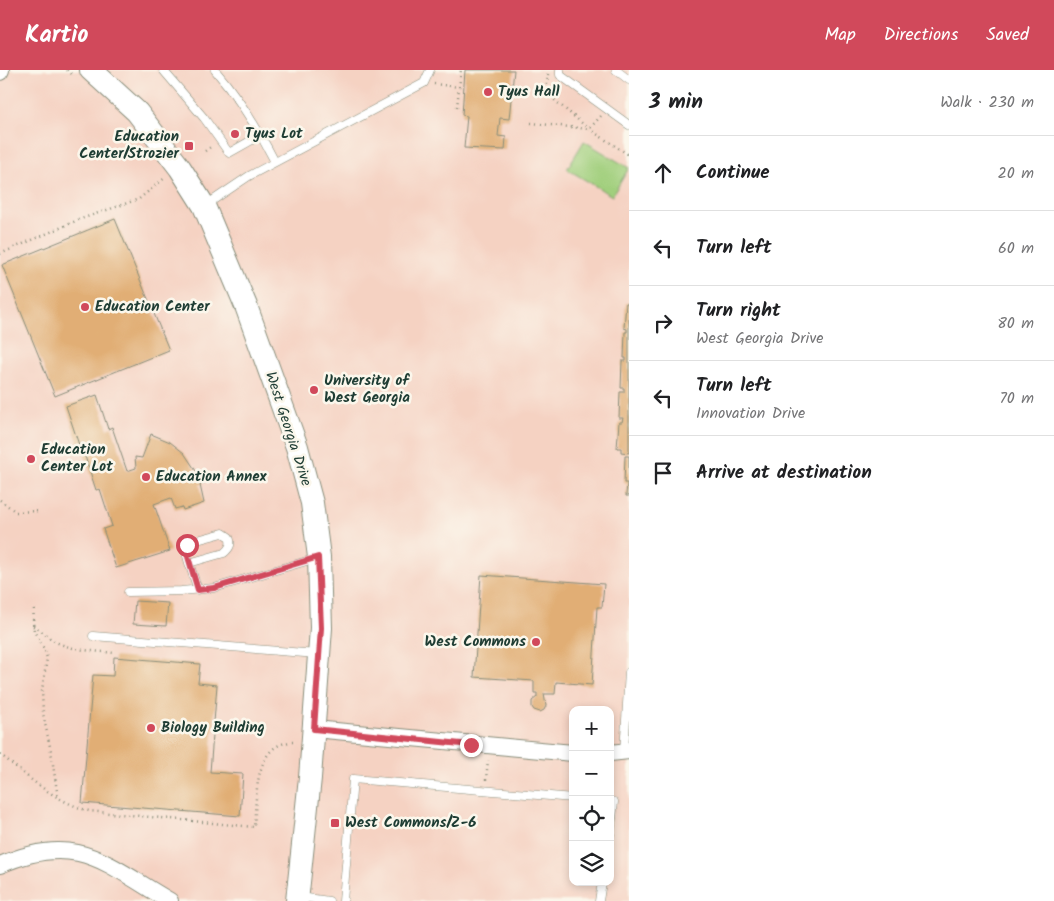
<!DOCTYPE html>
<html lang="en">
<head>
<meta charset="utf-8">
<style>
  :root { --surface:#fff; --page:#f2f2f2; --text:#202124; --muted:#757577; --line:#e0e0e0; --accent:#d1495b }
  body { margin:0; font-family:Kalam,sans-serif; background:var(--page); color:var(--text) }
  .controls { position:absolute; right:15px; bottom:15px; display:grid; overflow:hidden; border-radius:10px; box-shadow:0 2px 8px #0003 }
  .controls button { width:45px; height:45px; display:grid; place-items:center; padding:0; border:0; border-bottom:1px solid var(--line); background:var(--surface); color:var(--text); font:25px sans-serif }
  .stop { position:absolute; width:15px; height:15px; margin:-11px; border:4px solid #d1495b; border-radius:50%; background:#fff }
  .stop.end { background:#d1495b; border-color:#fff; box-shadow:0 1px 5px #0008 }
  .list { margin:0; padding:0; list-style:none }
  h2 { display:flex; justify-content:space-between; align-items:center; height:65px; margin:0; padding:0 20px; font-size:21px }
  h2 small { font-size:16px; font-weight:400; color:var(--muted) }
  .list li { display:grid; grid-template-columns:32px 1fr auto; gap:15px; align-items:center; box-sizing:border-box; height:75px; padding:0 20px; border-top:1px solid var(--line) }
  .list b { display:block; font-size:19px; white-space:nowrap }
  .list p { margin:0; font-size:16px; white-space:nowrap; color:var(--muted) }
  .list em { font-size:16px; font-style:normal; color:var(--muted) }
  .icon { flex:none; width:28px; height:28px; fill:none; stroke:currentColor; stroke-width:2; stroke-linecap:round; stroke-linejoin:round }
  .map { position:relative; flex:none; width:629px; height:831px; overflow:hidden }
  header { display:flex; align-items:center; gap:30px; box-sizing:border-box; height:70px; padding:0 25px; background:var(--accent); color:#fff }
  header strong { font-size:24px }
  nav { display:flex; gap:28px; margin-inline-start:auto; font-size:18px }
  main { display:flex }
  aside { flex:1; background:var(--surface) }
  .map>svg:first-child { display:block }
  .built { fill:#f5d2c2; fill-rule:evenodd }
  .green { fill:#a1cf7d; stroke:#608658 }
  .building { fill:#e1ae74 }
  .lines { fill:none; stroke-linecap:round; stroke-linejoin:round }
  .lane-casing { stroke:#888d7a; stroke-width:9 }
  .street-casing { stroke:#888d7a; stroke-width:18 }
  .secondary-casing { stroke:#888d7a; stroke-width:24 }
  .path { stroke:#888d7a; stroke-width:2.5; stroke-dasharray:1 4; stroke-linecap:butt }
  .lane { stroke:#fff; stroke-width:8 }
  .street { stroke:#fff; stroke-width:16 }
  .secondary { stroke:#fff; stroke-width:22 }
  .route { stroke:#d1495b; stroke-width:6 }
  .poi-dot { fill:#d1495b; stroke:#fbf7ec; stroke-width:2 }
  .labels { text-anchor:middle; dominant-baseline:central; stroke-width:5; stroke-linejoin:round; paint-order:stroke }
  .poi-label { font-size:15px; font-weight:bold; fill:#1f3d34; stroke:#fbf7ec; text-anchor:start }
  .street-label { font-size:15px; fill:#1f3d34; stroke:#fbf7ec }
</style>
</head>
<body>
<header>
<strong>Kartio</strong>
<nav><a>Map</a><a>Directions</a><a>Saved</a></nav>
</header>
<main>
<div class="map">
<svg width="629" height="831" viewBox="0 0 629 831">
  <rect width="100%" height="100%" fill="#fbf7ec"/>
  <filter id="ink" filterUnits="userSpaceOnUse"><feTurbulence type="fractalNoise" baseFrequency=".02" numOctaves="2"/><feDisplacementMap in="SourceGraphic" scale="10" xChannelSelector="R" yChannelSelector="G"/><feConvolveMatrix kernelMatrix="1 2 1 2 8 2 1 2 1" color-interpolation-filters="sRGB"/></filter>
  <filter id="wash" filterUnits="userSpaceOnUse"><feTurbulence type="fractalNoise" baseFrequency=".0096" numOctaves="4" result="noise"/><feDisplacementMap in="SourceGraphic" scale="20" xChannelSelector="R" yChannelSelector="G"/><feGaussianBlur stdDeviation="1.12" result="paint"/><feColorMatrix in="noise" values="0 0 0 0 0 0 0 0 0 0 0 0 0 0 0 0 0 1.4 0 .05"/><feComposite in="paint" operator="in"/></filter>
  <g filter="url(#wash)">
    <rect width="100%" height="100%" fill="#f2ddc0"/>
    <!-- built -->
    <path class="built" d="M0 0H629V831H0ZM573 640H610V812H573Z"/>
    <!-- green -->
    <path class="green" d="M584 71 629 98 612 126 567 99Z"/>
    <g id="blocks">
      <!-- building -->
      <path class="building" d="M465 0H514L509 49 500 48 498 66 506 67 505 80 464 78 467 46 462 45Z
        M115 149 169 280 55 326 2 195Z
        M626 233H629V383L621 382V378H617L619 352H622L623 348H619L620 322H624V318H621L622 291H626V288H624L625 262H627V259L624 258Z
        M97 325 108 359 112 357 127 401 136 398 135 387 142 388 151 364 170 372 184 383 204 413 200 415 204 433 183 440 182 437 175 439 171 428 154 434 170 481 116 498 103 459 112 456 100 419 96 420 81 374 79 375 66 336Z
        M625 386H629V426H626L627 413H624Z
        M481 505 604 514 602 537H597L592 615 556 612 555 624H544L546 636 544 640 540 642 534 640 532 637V631L537 627V623H534V611L474 607Z
        M135 531 168 533 166 556 133 554Z
        M114 587 200 594 198 613 217 615 210 702 243 704 240 746 82 733 93 605 113 606Z"/>
    </g>
  </g>
  <g filter="url(#ink)">
    <use href="#blocks" fill-opacity="0" stroke="#888d7a" stroke-width="1"/>
    <g class="lines">
      <!-- lane casing -->
      <g class="lane-casing">
        <path id="lane" d="M163 0 204 48 229 83 261 65
          M215 0C239 28 258 59 275 92
          M560 0V5L629 55
          M616 0 629 10
          M206 135 249 106 424 13 430 0
          M189 493C187 485 183 478 190 472L223 463 229 467C232 474 230 478 224 483L189 493 198 520
          M128 522 181 521 214 518 317 488
          M93 566 317 584
          M624 682 629 602
          M610 731 614 732 610 765
          M300 827 329 831
          M343 831 353 709 573 728
          M599 831 602 812"/>
      </g>
      <!-- street casing -->
      <g class="street-casing">
        <path id="street" d="M0 2 1 0
          M314 659 573 683
          M610 683 629 681
          M0 795C77 761 106 794 170 831"/>
      </g>
      <!-- secondary casing -->
      <g class="secondary-casing">
        <path id="secondary" d="M91 0 137 42 180 98 204 136 246 236 297 377 312 433 319 487 321 558 310 708 297 831"/>
      </g>
      <!-- path -->
      <path class="path" d="M67 0 73 5
        M548 4 546 23 589 59 629 85
        M434 14 459 17
        M457 37 461 0
        M531 53 589 59 601 46
        M205 81 212 76
        M0 184 78 150 139 129 166 107
        M0 430 16 442 39 441
        M34 539 33 551 34 561 45 581 47 588 42 620 43 644 51 681 58 728
        M33 556C42 560 48 568 56 572 74 581 96 581 115 583
        M0 684C29 708 53 730 89 741L254 757C257 727 253 671 295 672
        M486 710 488 690"/>
      <!-- lane -->
      <use href="#lane" class="lane"/>
      <!-- street -->
      <use href="#street" class="street"/>
      <!-- secondary -->
      <use href="#secondary" class="secondary"/>
    </g>
  </g>
  <g class="lines" filter="url(#ink)">
    <!-- route -->
    <path class="route" d="M187 475 186 480 198 520 214 518 318 487 321 558 314 659 471 675"/>
  </g>
  <!-- markers -->
  <g class="poi-dot">
    <circle cx="488" cy="22" r="5"/>
    <circle cx="235" cy="64" r="5"/>
    <rect x="184" y="71" width="10" height="10" rx="2.5"/>
    <circle cx="85" cy="237" r="5"/>
    <circle cx="314" cy="320" r="5"/>
    <circle cx="31" cy="389" r="5"/>
    <circle cx="146" cy="407" r="5"/>
    <circle cx="536" cy="572" r="5"/>
    <circle cx="151" cy="658" r="5"/>
    <rect x="330" y="748" width="10" height="10" rx="2.5"/>
  </g>
  <g class="labels">
    <!-- poi labels -->
    <g class="poi-label">
      <text x="498" y="22">Tyus Hall</text>
      <text x="245" y="64">Tyus Lot</text>
      <text x="179" y="67" text-anchor="end">Education<tspan x="179" dy="17">Center/Strozier</tspan></text>
      <text x="95" y="237">Education Center</text>
      <text x="324" y="311">University of<tspan x="324" dy="17">West Georgia</tspan></text>
      <text x="41" y="380">Education<tspan x="41" dy="17">Center Lot</tspan></text>
      <text x="156" y="407">Education Annex</text>
      <text x="526" y="572" text-anchor="end">West Commons</text>
      <text x="161" y="658">Biology Building</text>
      <text x="345" y="753">West Commons/Z-6</text>
    </g>
    <!-- street labels -->
    <g class="street-label">
      <text transform="translate(288 359) rotate(72)">West Georgia Drive</text>
    </g>
  </g>
</svg>
<div class="controls">
<button>+</button>
<button>−</button>
<button><svg class="icon" aria-label="locate" viewBox="0 0 24 24"><circle cx="12" cy="12" r="6"/><path d="M12 2v4M12 18v4M2 12h4M18 12h4"/></svg></button>
<button><svg class="icon" aria-label="layers" viewBox="0 0 24 24"><path d="M12 4l9 5-9 5-9-5zM3 14l9 5 9-5"/></svg></button>
</div>
<div class="stop" style="left:187px;top:475px"></div>
<div class="stop end" style="left:471px;top:675px"></div>
</div>
<aside>
<h2>3 min<small>Walk · 230 m</small></h2>
<ul class="list">
<li><svg class="icon" aria-label="ahead" viewBox="0 0 24 24"><path d="M12 20V5M6 11l6-6 6 6"/></svg><div><b>Continue</b></div><em>20 m</em></li>
<li><svg class="icon" aria-label="left" viewBox="0 0 24 24"><path d="M17 20v-9H6M10 6l-5 5 5 5"/></svg><div><b>Turn left</b></div><em>60 m</em></li>
<li><svg class="icon" aria-label="right" viewBox="0 0 24 24"><path d="M7 20v-9h11M14 6l5 5-5 5"/></svg><div><b>Turn right</b><p>West Georgia Drive</p></div><em>80 m</em></li>
<li><svg class="icon" aria-label="left" viewBox="0 0 24 24"><path d="M17 20v-9H6M10 6l-5 5 5 5"/></svg><div><b>Turn left</b><p>Innovation Drive</p></div><em>70 m</em></li>
<li><svg class="icon" aria-label="arrive" viewBox="0 0 24 24"><path d="M6 21V4h12l-3 4 3 4H6"/></svg><div><b>Arrive at destination</b></div></li>
</ul>
</aside>
</main>
</body>
</html>
